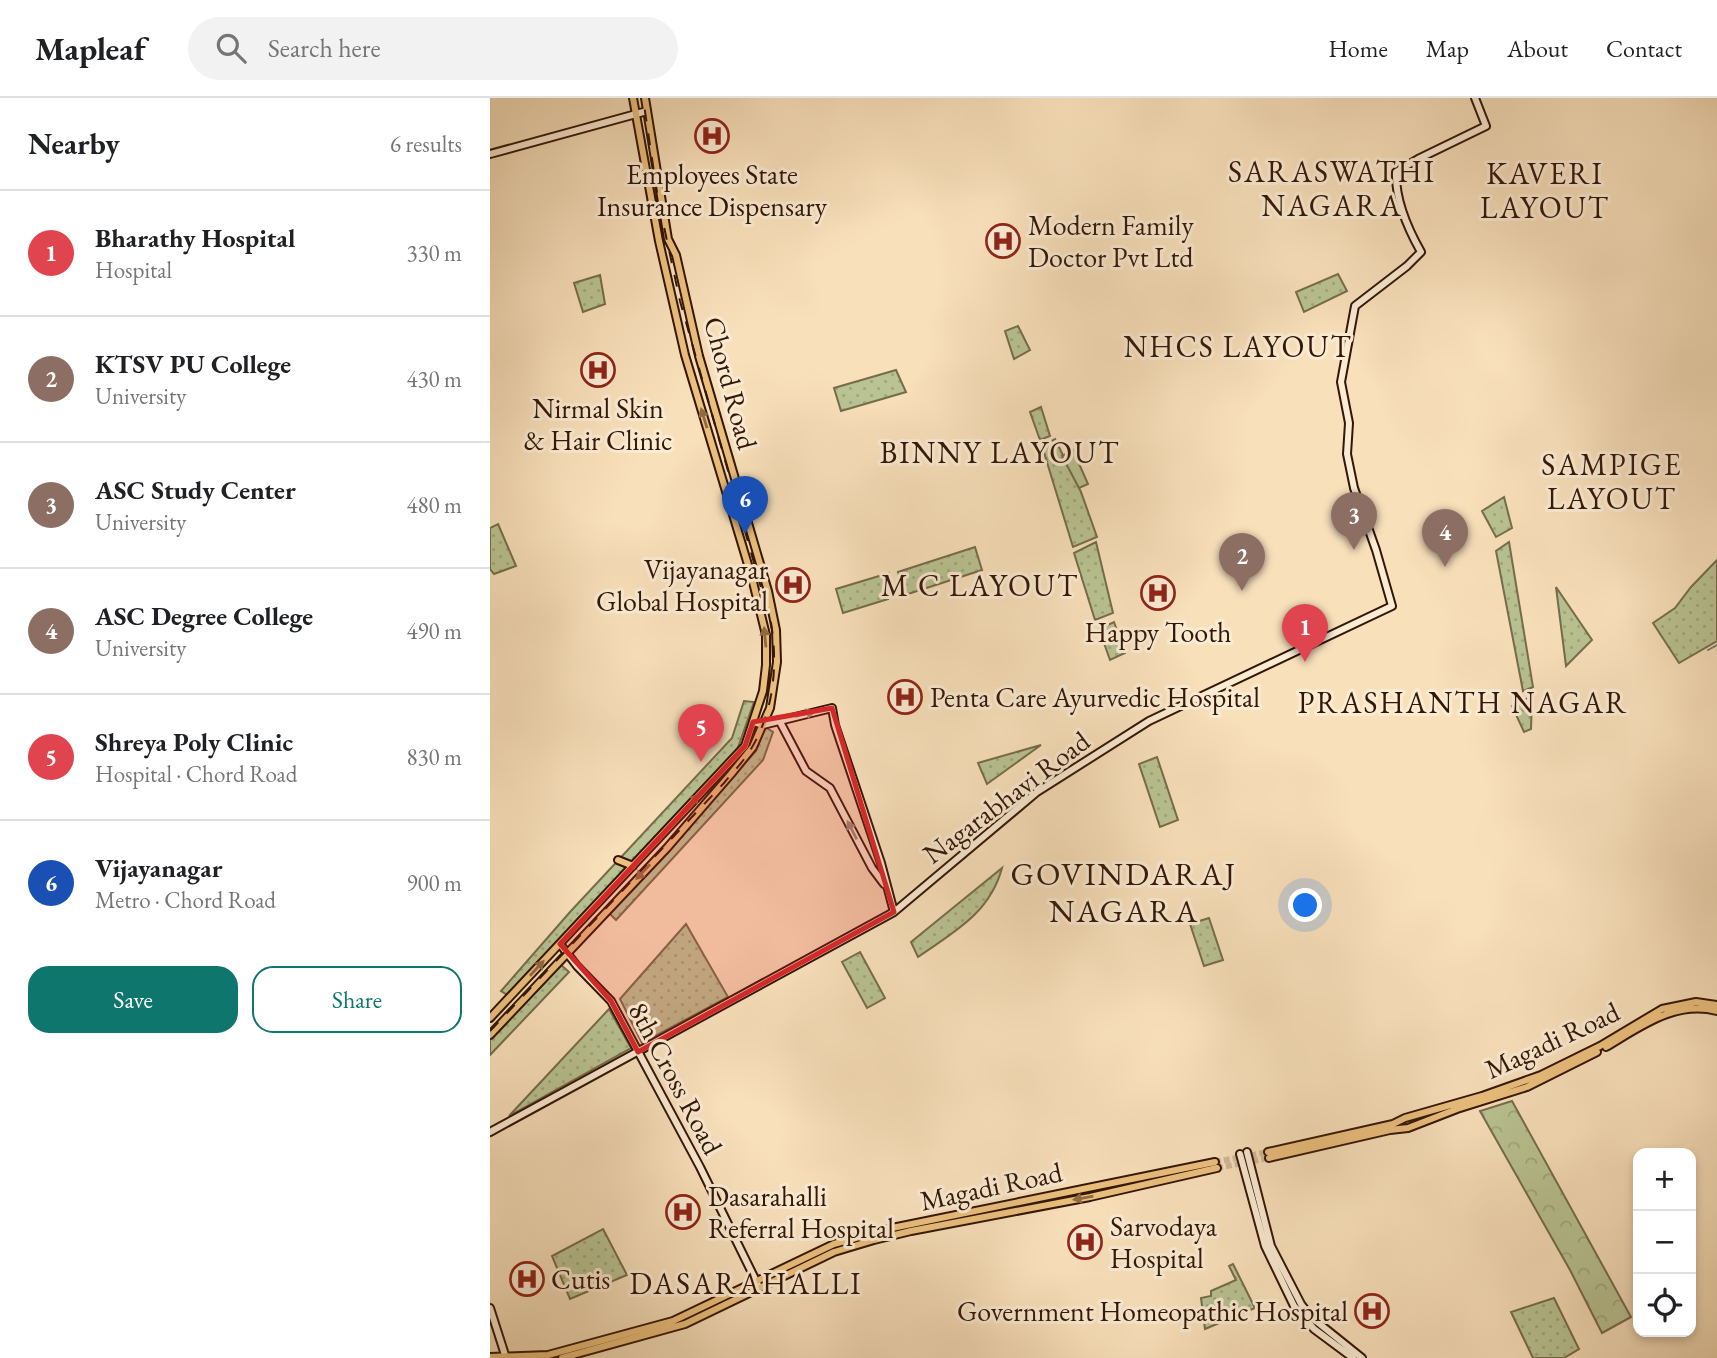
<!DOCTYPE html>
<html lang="en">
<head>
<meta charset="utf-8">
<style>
  :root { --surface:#fff; --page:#f2f2f2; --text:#202124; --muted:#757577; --line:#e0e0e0; --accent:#0f766e }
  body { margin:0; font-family:"EB Garamond",serif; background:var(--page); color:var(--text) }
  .controls { position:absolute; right:21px; bottom:21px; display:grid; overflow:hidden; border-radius:14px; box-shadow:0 4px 10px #0003 }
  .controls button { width:63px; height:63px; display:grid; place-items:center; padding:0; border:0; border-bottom:2px solid var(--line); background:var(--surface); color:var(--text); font:35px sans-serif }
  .you { position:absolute; left:816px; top:808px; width:24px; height:24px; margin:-18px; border:5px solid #fff; border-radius:50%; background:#1a73e8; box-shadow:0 0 0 10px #1a73e833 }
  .badge { display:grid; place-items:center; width:46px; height:46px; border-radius:50%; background:var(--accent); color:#fff; font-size:23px; font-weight:700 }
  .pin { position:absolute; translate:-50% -58px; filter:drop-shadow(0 2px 4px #0008) }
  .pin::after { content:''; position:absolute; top:37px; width:24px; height:21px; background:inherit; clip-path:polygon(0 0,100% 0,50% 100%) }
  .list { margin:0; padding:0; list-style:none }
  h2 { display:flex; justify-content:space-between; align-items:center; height:91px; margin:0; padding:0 28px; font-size:30px }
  h2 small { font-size:23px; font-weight:400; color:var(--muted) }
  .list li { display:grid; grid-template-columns:46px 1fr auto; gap:21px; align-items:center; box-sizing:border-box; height:126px; padding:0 28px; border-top:2px solid var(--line) }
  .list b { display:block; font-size:26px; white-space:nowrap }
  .list p { margin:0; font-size:23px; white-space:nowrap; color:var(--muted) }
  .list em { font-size:23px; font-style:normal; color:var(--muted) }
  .actions { display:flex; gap:14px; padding:21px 28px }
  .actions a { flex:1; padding:16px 0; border:2px solid var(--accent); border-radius:21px; text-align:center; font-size:24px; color:var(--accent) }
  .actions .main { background:var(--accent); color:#fff }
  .icon { flex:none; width:38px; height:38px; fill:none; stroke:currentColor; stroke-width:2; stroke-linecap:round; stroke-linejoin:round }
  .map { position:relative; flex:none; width:1227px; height:1260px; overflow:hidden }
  header { display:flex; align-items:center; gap:42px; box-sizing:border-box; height:98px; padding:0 35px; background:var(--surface); border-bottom:2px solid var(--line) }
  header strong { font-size:33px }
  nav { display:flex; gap:38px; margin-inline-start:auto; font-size:24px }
  .search { width:490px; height:63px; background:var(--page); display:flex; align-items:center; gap:18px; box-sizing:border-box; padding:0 24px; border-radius:38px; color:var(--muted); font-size:26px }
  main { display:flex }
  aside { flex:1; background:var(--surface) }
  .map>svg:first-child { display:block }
  .grass { fill:url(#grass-dots); stroke:#766c4c; stroke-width:2 }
  .forest { fill:url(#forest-crowns); stroke:#766c4c; stroke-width:2 }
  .garden { fill:#b9c393; stroke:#766c4c; stroke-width:2 }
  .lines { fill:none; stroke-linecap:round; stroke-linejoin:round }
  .stream { stroke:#767972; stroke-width:2 }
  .primary-tunnel { stroke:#d1b897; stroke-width:6; stroke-dasharray:6 3; stroke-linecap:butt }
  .secondary-casing { stroke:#341606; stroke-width:10 }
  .primary-casing { stroke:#341606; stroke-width:10 }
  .secondary { stroke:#faebd3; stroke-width:6 }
  .primary { stroke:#ecc07e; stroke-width:6 }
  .rail { stroke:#341606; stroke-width:2; stroke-dasharray:12 12; stroke-linecap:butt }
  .oneway { fill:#906b42 }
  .oneway2 { fill:#a18b77 }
  .marked { fill:#d62828; fill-opacity:0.2; stroke:#d62828; stroke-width:5; stroke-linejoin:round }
  .labels { text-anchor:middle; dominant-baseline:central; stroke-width:6; stroke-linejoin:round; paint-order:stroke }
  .poi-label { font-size:28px; fill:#341606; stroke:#faebd3; text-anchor:start }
  .street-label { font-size:28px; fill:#341606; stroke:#faebd3 }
  .neighbourhood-label { font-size:30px; letter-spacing:2px; fill:#341606; stroke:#faebd3 }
  .quarter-label { font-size:32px; letter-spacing:2px; fill:#341606; stroke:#faebd3 }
</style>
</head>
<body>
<header>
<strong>Mapleaf</strong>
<div class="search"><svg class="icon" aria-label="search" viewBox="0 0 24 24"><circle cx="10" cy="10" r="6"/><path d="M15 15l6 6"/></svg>Search here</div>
<nav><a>Home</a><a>Map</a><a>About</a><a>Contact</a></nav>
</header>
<main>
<aside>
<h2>Nearby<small>6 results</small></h2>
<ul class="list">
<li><span class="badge" style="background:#e0444e">1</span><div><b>Bharathy Hospital</b><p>Hospital</p></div><em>330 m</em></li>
<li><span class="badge" style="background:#8d6e63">2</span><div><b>KTSV PU College</b><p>University</p></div><em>430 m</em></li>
<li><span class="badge" style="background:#8d6e63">3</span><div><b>ASC Study Center</b><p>University</p></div><em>480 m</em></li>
<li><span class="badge" style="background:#8d6e63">4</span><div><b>ASC Degree College</b><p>University</p></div><em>490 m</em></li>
<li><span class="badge" style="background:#e0444e">5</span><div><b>Shreya Poly Clinic</b><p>Hospital · Chord Road</p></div><em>830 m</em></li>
<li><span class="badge" style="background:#1a4fb4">6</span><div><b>Vijayanagar</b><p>Metro · Chord Road</p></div><em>900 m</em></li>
</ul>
<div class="actions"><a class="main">Save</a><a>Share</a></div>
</aside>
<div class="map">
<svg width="1227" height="1260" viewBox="0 0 1227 1260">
  <defs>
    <pattern id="grass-dots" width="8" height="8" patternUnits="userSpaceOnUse" patternTransform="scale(1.75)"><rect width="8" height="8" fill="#b9c393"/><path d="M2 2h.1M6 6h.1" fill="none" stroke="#a0a77d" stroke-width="1.8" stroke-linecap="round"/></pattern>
    <pattern id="forest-crowns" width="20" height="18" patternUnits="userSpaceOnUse" patternTransform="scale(1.75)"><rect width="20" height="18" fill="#b9c393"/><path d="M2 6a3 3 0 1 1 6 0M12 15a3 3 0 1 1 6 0" fill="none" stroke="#a0a77d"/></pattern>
  </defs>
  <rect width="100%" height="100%" fill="#f8e0bb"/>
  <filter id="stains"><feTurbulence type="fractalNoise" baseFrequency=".00286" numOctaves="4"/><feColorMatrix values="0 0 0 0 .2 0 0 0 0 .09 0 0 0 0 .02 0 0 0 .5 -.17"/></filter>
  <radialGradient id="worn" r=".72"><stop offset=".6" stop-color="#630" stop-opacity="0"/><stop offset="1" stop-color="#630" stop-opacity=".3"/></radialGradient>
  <!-- grass -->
  <path class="grass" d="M848 176 857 193 814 214 806 194Z
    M110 177 115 206 93 214 84 185Z
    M528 228 540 252 524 261 515 233Z
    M406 272 416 294 351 313 344 290Z
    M551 309 560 338 550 342 540 314Z
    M565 341 591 394 607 439 583 449 552 348Z
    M1014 399 1022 430 1006 439 992 413Z
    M8 426 26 468 4 476 0 471V430Z
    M606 444 623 515 605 522 584 455Z
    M1019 444 1043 589 1033 593 1006 453Z
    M485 449 492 472 415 497 408 474Z
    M1227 462V543L1189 565 1163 525 1185 510 1201 489Z
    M399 475 405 495 397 498 398 501 353 515 346 491Z
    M1066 489 1102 542 1076 568Z
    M624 524 635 555 620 562 609 531Z
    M1042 598 1041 631 1034 634 1022 608Z
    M254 603 264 604 245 658 141 764 19 898 11 893 80 814 242 640Z
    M275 629 283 634 273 662 126 822 119 815 266 653Z
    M551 647 497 686 488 665Z
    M667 659 688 722 670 729 649 666Z
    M512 770C500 815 464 834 428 859L421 844Z
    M719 820 733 862 714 868 700 826Z
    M196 826 238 899 152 945 130 901Z
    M370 854 395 900 377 910 352 864Z
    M70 866 79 874 0 957V940Z
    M119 911 141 950 19 1018Z
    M113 1131 137 1177 80 1201 62 1158Z
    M743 1166 765 1210 715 1231 711 1200 721 1198V1193L746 1182 739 1168Z
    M1064 1200 1089 1251 1074 1260H1043L1021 1214Z"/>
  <!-- forest -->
  <path class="forest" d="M1022 1003 1141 1219 1112 1235 1080 1172 990 1013Z"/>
  <!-- garden -->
  <path class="garden" d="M583 352 598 386 589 390 572 358Z"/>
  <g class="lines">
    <!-- stream -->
    <path class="stream" d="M1218 552 1227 547"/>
    <!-- primary-tunnel -->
    <path class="primary-tunnel" d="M725 1064 778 1054
      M727 1070 779 1060"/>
    <!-- secondary casing -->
    <g class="secondary-casing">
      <path id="secondary" d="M0 56 157 13
        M289 622 316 673 340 690 382 770 394 786
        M263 624 273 627 342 610 345 627 391 765 404 814
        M70 846 87 868 121 903 210 1069 268 1187
        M0 1034 404 814 547 694 659 623 902 508 886 452 864 390 857 356 859 325 851 284 865 208 917 168 931 154C918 131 905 102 906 74L928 61 996 28 985 0
        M757 1054 781 1148 811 1206 821 1219 872 1260
        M750 1056 775 1148 804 1208 824 1231 863 1260
        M0 1210 16 1260"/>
    </g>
    <!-- primary casing -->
    <g class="primary-casing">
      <path id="primary" d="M128 762 143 768
        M0 920 255 648 273 593 276 567V537L262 480 195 257 169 143 143 0
        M0 937 177 750 241 676 263 649 280 610 287 564 286 532 278 493 209 258 186 157 178 141 155 0
        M1116 949C1150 929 1185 902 1227 913
        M778 1054 903 1026 915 1020 992 998 1051 977 1110 948 1172 911 1206 904 1227 907
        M779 1060 900 1032 918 1030 967 1011 1037 989 1107 954
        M0 1259 58 1257 183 1223 344 1146 402 1130 725 1064
        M72 1260 195 1226 344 1154 384 1142 421 1133 600 1099 727 1070"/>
    </g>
    <!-- secondary -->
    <use href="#secondary" class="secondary"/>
    <!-- primary -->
    <use href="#primary" class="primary"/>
    <!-- rail -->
    <path class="rail" d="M0 933 234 685C243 674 254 663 261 651 284 613 288 567 281 525L190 203 168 101 153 0"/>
  </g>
  <!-- one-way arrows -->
  <defs><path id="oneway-solid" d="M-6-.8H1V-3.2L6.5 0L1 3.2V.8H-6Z" transform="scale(1.75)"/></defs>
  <g class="oneway">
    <use href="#oneway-solid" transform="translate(214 320) rotate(-107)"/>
    <use href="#oneway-solid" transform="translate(275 539) rotate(-95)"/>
    <use href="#oneway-solid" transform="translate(202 704) rotate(-47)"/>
    <use href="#oneway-solid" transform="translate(153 774) rotate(133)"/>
    <use href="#oneway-solid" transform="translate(47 870) rotate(-47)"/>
    <use href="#oneway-solid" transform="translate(593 1100) rotate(170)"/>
  </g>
  <g class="oneway2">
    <use href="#oneway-solid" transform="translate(315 616) rotate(-13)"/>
    <use href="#oneway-solid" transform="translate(362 732) rotate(-117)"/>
  </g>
  <!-- marked area -->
  <path class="marked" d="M342 610 404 814 148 954 121 903 70 846 255 648 263 624Z"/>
  <!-- icons -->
  <defs>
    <g id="hospital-ring" transform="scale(1.75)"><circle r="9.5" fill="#faebd3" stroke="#8f2418" stroke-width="1.5"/><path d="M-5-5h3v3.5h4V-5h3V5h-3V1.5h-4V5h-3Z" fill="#8f2418"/></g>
  </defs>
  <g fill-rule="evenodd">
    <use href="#hospital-ring" x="222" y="38"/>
    <use href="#hospital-ring" x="513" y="143"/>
    <use href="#hospital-ring" x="108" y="272"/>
    <use href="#hospital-ring" x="303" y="487"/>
    <use href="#hospital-ring" x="668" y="495"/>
    <use href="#hospital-ring" x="415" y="599"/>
    <use href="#hospital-ring" x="193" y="1114"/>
    <use href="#hospital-ring" x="595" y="1144"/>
    <use href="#hospital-ring" x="37" y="1181"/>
    <use href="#hospital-ring" x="882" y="1213"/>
  </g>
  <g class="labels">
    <!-- poi labels -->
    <g class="poi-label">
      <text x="222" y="76" text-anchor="middle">Employees State<tspan x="222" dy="32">Insurance Dispensary</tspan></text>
      <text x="538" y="127">Modern Family<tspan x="538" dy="32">Doctor Pvt Ltd</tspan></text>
      <text x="108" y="310" text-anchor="middle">Nirmal Skin<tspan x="108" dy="32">&amp; Hair Clinic</tspan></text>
      <text x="278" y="471" text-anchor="end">Vijayanagar<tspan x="278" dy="32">Global Hospital</tspan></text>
      <text x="668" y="534" text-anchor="middle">Happy Tooth</text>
      <text x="440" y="599">Penta Care Ayurvedic Hospital</text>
      <text x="218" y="1098">Dasarahalli<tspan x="218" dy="32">Referral Hospital</tspan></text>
      <text x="620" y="1128">Sarvodaya<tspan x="620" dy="32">Hospital</tspan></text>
      <text x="61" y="1181">Cutis</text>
      <text x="858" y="1213" text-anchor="end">Government Homeopathic Hospital</text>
    </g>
    <!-- street labels -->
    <g class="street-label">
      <text transform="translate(241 285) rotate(75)">Chord Road</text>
      <text transform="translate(516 699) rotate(-37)">Nagarabhavi Road</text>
      <text transform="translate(1062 942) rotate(-25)">Magadi Road</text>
      <text transform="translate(186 980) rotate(62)">8th Cross Road</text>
      <text transform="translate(501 1088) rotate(-12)">Magadi Road</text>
    </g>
    <!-- neighbourhood labels -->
    <g class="neighbourhood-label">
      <text x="842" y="73">SARASWATHI<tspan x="842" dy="34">NAGARA</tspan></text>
      <text x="1055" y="75">KAVERI<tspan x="1055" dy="34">LAYOUT</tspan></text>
      <text x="748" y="248">NHCS LAYOUT</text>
      <text x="510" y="354">BINNY LAYOUT</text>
      <text x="1122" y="366">SAMPIGE<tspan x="1122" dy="34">LAYOUT</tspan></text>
      <text x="490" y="487">M C LAYOUT</text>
      <text x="973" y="604">PRASHANTH NAGAR</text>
      <text x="256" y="1185">DASARAHALLI</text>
    </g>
    <!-- quarter labels -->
    <g class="quarter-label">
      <text x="634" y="776">GOVINDARAJ<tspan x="634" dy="37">NAGARA</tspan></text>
    </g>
  </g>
  <rect width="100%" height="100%" filter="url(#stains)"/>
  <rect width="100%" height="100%" fill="url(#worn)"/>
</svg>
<div class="controls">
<button>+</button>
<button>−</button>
<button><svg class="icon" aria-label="locate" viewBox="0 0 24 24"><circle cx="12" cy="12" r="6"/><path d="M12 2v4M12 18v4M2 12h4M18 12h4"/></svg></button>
</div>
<div class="you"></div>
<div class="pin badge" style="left:815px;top:564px;background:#e0444e">1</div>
<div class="pin badge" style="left:752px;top:493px;background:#8d6e63">2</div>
<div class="pin badge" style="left:864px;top:452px;background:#8d6e63">3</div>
<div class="pin badge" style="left:955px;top:469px;background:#8d6e63">4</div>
<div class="pin badge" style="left:211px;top:664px;background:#e0444e">5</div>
<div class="pin badge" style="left:255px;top:436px;background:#1a4fb4">6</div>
</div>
</main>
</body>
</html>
